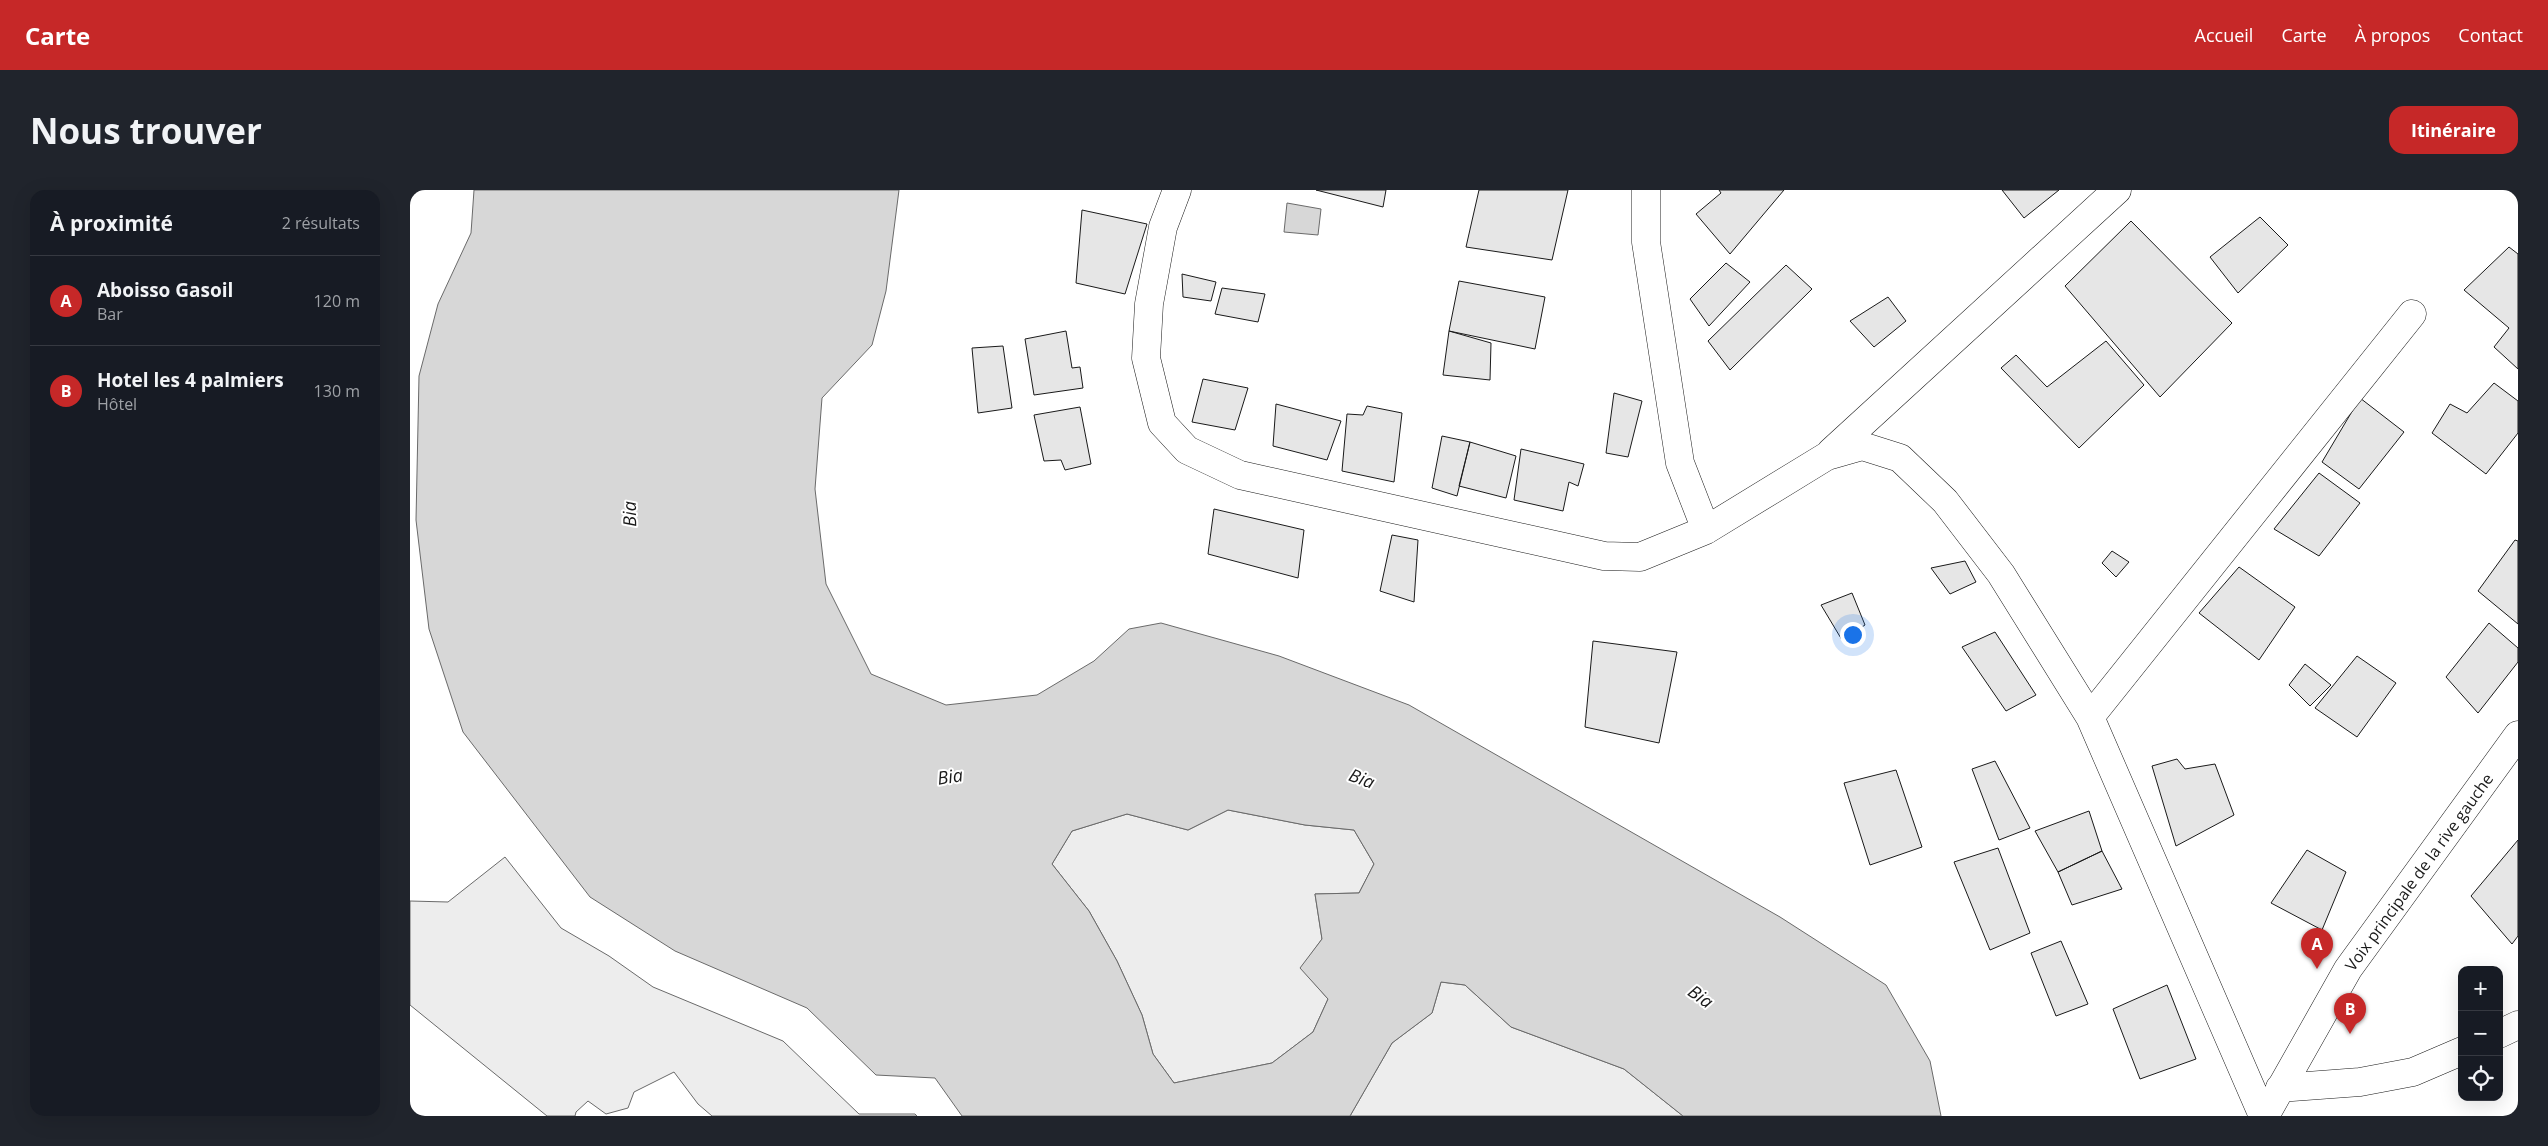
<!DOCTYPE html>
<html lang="fr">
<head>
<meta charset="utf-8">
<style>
  :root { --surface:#171b24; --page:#20242c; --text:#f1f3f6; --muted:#9ea1a6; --line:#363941; --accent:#c62828 }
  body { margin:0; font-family:"Open Sans",sans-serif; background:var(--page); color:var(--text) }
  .controls { position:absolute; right:15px; bottom:15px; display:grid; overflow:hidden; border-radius:10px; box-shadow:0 5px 20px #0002 }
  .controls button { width:45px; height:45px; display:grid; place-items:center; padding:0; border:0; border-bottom:1px solid var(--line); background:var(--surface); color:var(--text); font:25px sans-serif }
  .you { position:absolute; left:1442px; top:444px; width:18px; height:18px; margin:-12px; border:4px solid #fff; border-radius:50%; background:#1a73e8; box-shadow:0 0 0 8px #1a73e833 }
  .badge { display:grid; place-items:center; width:32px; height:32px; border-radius:50%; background:var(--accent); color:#fff; font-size:16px; font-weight:700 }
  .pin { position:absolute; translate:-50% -41px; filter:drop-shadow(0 1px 2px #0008) }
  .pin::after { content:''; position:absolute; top:26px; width:18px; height:15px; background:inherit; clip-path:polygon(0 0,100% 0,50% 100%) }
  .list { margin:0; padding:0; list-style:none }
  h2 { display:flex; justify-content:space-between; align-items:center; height:65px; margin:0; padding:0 20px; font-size:21px }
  h2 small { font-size:16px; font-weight:400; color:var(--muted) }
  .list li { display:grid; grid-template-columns:32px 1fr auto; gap:15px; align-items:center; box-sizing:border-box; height:90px; padding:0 20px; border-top:1px solid var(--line) }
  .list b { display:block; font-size:19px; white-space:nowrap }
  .list p { margin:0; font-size:16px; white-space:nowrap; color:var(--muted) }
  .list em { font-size:16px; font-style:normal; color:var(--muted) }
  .icon { flex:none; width:28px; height:28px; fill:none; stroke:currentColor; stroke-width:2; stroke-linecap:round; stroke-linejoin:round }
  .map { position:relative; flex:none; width:2108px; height:926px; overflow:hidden; border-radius:15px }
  header { display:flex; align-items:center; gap:30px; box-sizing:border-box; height:70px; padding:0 25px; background:var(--accent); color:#fff }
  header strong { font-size:24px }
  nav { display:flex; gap:28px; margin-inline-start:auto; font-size:18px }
  .intro { display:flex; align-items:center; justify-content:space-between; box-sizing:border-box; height:120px; padding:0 30px }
  h1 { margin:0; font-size:35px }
  .button { padding:12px 22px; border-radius:15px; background:var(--accent); color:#fff; font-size:18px; font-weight:700 }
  main { display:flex; gap:30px; padding:0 30px }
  aside { flex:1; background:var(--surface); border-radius:15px; box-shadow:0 5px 20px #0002 }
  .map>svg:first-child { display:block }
  .built { fill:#ededed; stroke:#6a6a6a }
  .water { fill:#d7d7d7; stroke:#6a6a6a; fill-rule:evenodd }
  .building { fill:#e6e6e6; stroke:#1a1a1a }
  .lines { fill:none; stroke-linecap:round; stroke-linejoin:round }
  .street-casing { stroke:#1a1a1a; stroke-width:29 }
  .secondary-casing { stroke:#1a1a1a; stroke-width:29 }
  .street { stroke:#fff; stroke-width:28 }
  .secondary { stroke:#fff; stroke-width:28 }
  .labels { text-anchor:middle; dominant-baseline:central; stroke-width:4; stroke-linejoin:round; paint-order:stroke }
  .street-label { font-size:16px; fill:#1a1a1a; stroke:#fff }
  .water-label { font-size:18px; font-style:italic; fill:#1a1a1a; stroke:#fff }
</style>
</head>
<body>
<header>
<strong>Carte</strong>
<nav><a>Accueil</a><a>Carte</a><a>À propos</a><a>Contact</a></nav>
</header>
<div class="intro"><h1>Nous trouver</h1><a class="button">Itinéraire</a></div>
<main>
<aside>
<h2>À proximité<small>2 résultats</small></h2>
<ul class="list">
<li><span class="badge">A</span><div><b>Aboisso Gasoil</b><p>Bar</p></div><em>120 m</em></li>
<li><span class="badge">B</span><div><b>Hotel les 4 palmiers</b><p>Hôtel</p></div><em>130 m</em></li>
</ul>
</aside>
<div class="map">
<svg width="2108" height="926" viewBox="0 0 2108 926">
  <rect width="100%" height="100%" fill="#fff"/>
  <!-- built -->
  <path class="built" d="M818 620 895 635 944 640 964 674 949 703 905 704 912 749 891 778 918 809 903 842 862 873 764 893 743 864 732 825 707 771 679 721 642 674 662 641 717 624 778 640Z
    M95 667 151 738 199 766 243 797 373 851 449 924H505L507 926H302L288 914 264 882 224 902 218 918 196 924 178 911 166 922 165 926H137L0 815V711L38 712Z
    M1031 792 1055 795 1101 837 1214 879 1273 926H940L982 853 1022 823Z"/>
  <!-- water -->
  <path class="water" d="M64 0H489L476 101 462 155 412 208 405 299 416 394 461 484 536 515 627 505 684 471 719 439 751 433 869 466 999 515 1370 727 1476 795 1520 871 1531 926H1273L1214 879 1101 837 1055 795 1031 792 1022 823 982 853 940 926H552L525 888 466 885 397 818 265 761 180 707 53 542 19 439 6 330 9 186 28 114 61 43ZM818 620 895 635 944 640 964 674 949 703 905 704 912 749 890 778 918 809 903 842 862 873 764 893 743 864 732 825 707 771 679 721 642 674 662 641 717 624 778 640Z
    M877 13 911 19 908 45 874 42Z"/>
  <!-- building -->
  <path class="building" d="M906 0H976L973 17Z
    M1069 0H1158L1142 70 1056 57Z
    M1309 0H1374L1320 64 1286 24 1311 3Z
    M1592 0H1649L1614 28Z
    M672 20 737 34 715 104 666 93Z
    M1850 27 1878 55 1828 103 1800 67Z
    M1721 31 1822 133 1750 207 1655 96Z
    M2099 57 2108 64V179L2084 157 2099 138 2054 100Z
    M1316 73 1340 92 1299 136 1280 109Z
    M1376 75 1402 99 1320 180 1298 151Z
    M772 84 806 92 801 111 773 107Z
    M1049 91 1135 107 1125 159 1039 141Z
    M812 98 855 104 848 132 805 124Z
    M1478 107 1496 131 1464 157 1440 131Z
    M656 141 662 178 670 177 673 198 624 205 615 149Z
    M1039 141 1081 153 1080 190 1033 185Z
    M1696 151 1734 195 1669 258 1591 178 1606 165 1637 197Z
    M593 156 602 218 568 223 562 158Z
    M793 189 838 198 825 240 782 232Z
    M2084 193 2108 211V243L2076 284 2022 243 2040 214 2057 223Z
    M1204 203 1232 211 1218 267 1196 263Z
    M1950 208 1994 242 1949 299 1912 272Z
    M866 214 931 231 917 270 863 256Z
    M957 216 992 223 984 292 932 281 937 224 953 225Z
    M670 217 681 274 655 280 651 270 634 271 624 225Z
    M1032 246 1060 252 1047 306 1022 298Z
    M1060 252 1106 266 1096 308 1049 296Z
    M1111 259 1174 274 1168 296 1159 292 1153 321 1104 310Z
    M1909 283 1950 313 1909 366 1864 339Z
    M804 319 894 340 888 388 798 364Z
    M982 345 1008 350 1004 412 970 401Z
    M2105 350 2108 351V434L2068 401Z
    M1702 361 1719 372 1706 387 1692 373Z
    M1555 371 1566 392 1540 404 1521 378Z
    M1829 377 1885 417 1849 470 1789 423Z
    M1442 403 1455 435 1432 450 1411 415Z
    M2079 433 2108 458V472L2068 523 2036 487Z
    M1585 442 1626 505 1596 521 1552 457Z
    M1183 451 1267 462 1249 553 1175 537Z
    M1947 466 1986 493 1947 547 1905 518Z
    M1895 474 1921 495 1900 516 1879 495Z
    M1767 569 1775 579 1805 574 1824 625 1766 656 1742 576Z
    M1585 571 1620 638 1589 650 1562 579Z
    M1486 580 1512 657 1460 675 1434 593Z
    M1679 621 1692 661 1648 682 1625 641Z
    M2108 650V746L2102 754 2061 706Z
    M1588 658 1620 743 1580 760 1544 672Z
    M1897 660 1936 682 1912 740 1861 713Z
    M1692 661 1712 699 1662 715 1648 682Z
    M1651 751 1678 814 1646 826 1621 763Z
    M1757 795 1786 869 1730 889 1703 819Z"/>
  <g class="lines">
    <!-- street casing -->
    <g class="street-casing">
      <path id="street" d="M767 0 753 37 739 114 736 168 752 233 777 260 830 285 1194 366 1230 367 1296 340 1417 266 1452 256 1490 268 1535 311 1591 384 1680 527 1853 926
        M1236 0V52L1270 273 1296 340
        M1421 262 1707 0
        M1680 527 2002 124
        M2089 844 2108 835
        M1870 898 1950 892 2003 882 2052 861"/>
    </g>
    <!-- secondary casing -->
    <g class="secondary-casing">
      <path id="secondary" d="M1855 926 1938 779 2108 545"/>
    </g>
    <!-- street -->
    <use href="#street" class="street"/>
    <!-- secondary -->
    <use href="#secondary" class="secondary"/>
  </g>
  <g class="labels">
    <!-- street labels -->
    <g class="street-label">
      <text transform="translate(2009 682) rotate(-54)">Voix principale de la rive gauche</text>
    </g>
    <!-- water labels -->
    <g class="water-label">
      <text transform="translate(219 324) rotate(-91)">Bia</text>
      <text transform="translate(540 586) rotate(-8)">Bia</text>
      <text transform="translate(952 588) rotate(21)">Bia</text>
      <text transform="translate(1291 806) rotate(36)">Bia</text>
    </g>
  </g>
</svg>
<div class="controls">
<button>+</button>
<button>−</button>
<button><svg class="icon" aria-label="locate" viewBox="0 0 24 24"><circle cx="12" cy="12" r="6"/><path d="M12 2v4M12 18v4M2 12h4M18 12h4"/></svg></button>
</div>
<div class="you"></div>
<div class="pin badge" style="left:1907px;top:779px">A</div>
<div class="pin badge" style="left:1940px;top:844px">B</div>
</div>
</main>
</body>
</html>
